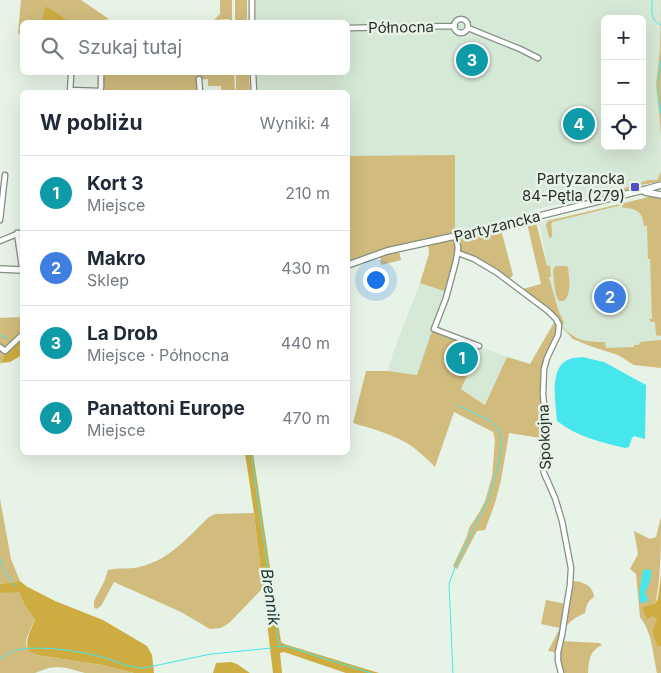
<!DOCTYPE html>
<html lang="pl">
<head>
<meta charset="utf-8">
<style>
  :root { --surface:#fff; --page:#f2f2f3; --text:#1f2937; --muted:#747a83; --line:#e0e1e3; --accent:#b45309 }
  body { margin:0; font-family:Inter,sans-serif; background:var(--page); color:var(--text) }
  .controls { position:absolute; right:15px; top:15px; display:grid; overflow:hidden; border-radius:8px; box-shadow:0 5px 20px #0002 }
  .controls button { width:45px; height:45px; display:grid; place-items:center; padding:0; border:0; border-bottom:1px solid var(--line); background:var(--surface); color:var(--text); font:25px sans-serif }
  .you { position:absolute; left:375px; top:279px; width:18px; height:18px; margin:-12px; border:4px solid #fff; border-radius:50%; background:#1a73e8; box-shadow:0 0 0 8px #1a73e833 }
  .badge { display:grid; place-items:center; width:32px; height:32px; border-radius:50%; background:var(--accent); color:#fff; font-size:16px; font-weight:700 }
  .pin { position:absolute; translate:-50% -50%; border:2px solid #fff; box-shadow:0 1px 5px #0006 }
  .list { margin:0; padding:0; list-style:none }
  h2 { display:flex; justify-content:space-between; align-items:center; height:65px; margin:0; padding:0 20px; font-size:21px }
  h2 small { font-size:16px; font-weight:400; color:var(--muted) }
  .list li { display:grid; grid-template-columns:32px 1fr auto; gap:15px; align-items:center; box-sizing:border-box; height:75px; padding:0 20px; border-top:1px solid var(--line) }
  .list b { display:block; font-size:19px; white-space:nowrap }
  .list p { margin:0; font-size:16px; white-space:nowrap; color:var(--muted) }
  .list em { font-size:16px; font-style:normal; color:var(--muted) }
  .icon { flex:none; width:28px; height:28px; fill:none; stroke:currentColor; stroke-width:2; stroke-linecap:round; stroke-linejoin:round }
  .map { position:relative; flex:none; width:661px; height:673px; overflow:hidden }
  .search { position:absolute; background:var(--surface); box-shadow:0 5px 20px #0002; left:20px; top:20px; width:330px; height:55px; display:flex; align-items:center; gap:12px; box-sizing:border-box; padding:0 18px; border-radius:8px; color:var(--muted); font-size:19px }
  .panel { position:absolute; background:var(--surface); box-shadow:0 5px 20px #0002; left:20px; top:90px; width:330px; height:365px; border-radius:8px }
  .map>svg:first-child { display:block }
  .built { fill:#d6e8d6; fill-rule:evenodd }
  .green { fill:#d1bb7d }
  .forest { fill:#cdac42 }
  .water { fill:#46e6ec }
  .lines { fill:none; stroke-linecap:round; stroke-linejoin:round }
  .stream { stroke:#46e6ec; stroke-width:1 }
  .minor-casing { stroke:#838f83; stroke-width:7 }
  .major-casing { stroke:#838f83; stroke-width:8 }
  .minor { stroke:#fff; stroke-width:4.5 }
  .major { stroke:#fff; stroke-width:5.5 }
  .poi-dot { fill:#524fc6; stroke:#e6f3e6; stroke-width:2 }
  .labels { text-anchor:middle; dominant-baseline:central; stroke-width:5; stroke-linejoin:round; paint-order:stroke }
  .street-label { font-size:15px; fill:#2a2f2a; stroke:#e6f3e6 }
  .poi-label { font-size:15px; fill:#2a2f2a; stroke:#e6f3e6; text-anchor:end }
  .water-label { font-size:16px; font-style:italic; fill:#1c3637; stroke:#e6f3e6 }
</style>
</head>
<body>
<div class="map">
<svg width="661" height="673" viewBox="0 0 661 673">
  <rect width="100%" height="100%" fill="#e6f3e6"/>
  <!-- built -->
  <path class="built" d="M256 0H661L660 49 656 85 660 121 661 172 657 180H648L624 188 533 210 537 216 455 237 372 156H348V92H258L257 73 348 72V22H256ZM605 19H642V146H605Z
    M633 202 660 230 661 368 634 365 618 355 590 346 573 339 562 328V326L564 323 558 309 550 280 539 223 547 220 590 212Z
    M420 283 447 292 434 329 432 331 417 375 388 371 393 353Z
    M479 346 507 357 486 405 461 389 479 348Z"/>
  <!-- green -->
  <path class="green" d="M21 0H81L109 19 105 20 103 22H22V36L18 33Z
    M220 0H232V22H229V19L214 20 220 14Z
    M235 0H247V22H235Z
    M661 0V140L660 121 656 85 660 49Z
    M103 73H234L235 92H221V86H208V79L197 80V92H103Z
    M236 73H249L250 92H236Z
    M455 155V236L500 226 513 275 508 281 504 278 458 253 447 292 420 283 429 254 428 243 387 251 348 265V156Z
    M661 172V180L659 182 634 186 625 191 608 195 590 196 624 188 648 180H657Z
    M653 196 659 197 661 199V336L656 335 655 322H652L649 320V319H652L650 259H648L647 226H644C643 212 636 208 623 208L622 205 552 222C550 227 554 233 551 238L549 237 546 225 548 221Z
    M537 216 536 222 549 274 547 265 550 266 551 277H549L558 309 564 323 562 326C575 341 586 342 605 342L606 348 634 347V345H639L640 342 661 340V368L634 365 618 355 590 346 573 339 561 326 544 369 547 439 509 433 501 480 495 503 485 530 477 531 457 569 453 566 467 536 469 528 480 511 485 501 492 477 495 440 493 432 454 412 435 467C426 458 416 448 405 442 388 433 370 428 353 423L366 371H388L417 375 432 331 434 329 480 347 461 389 485 405 507 357 530 364 556 319 519 290 541 284 526 219Z
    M399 252 401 260 381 265 380 256Z
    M556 266H566L568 267C569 278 572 293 564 301 563 301 561 301 560 301 554 298 554 275 553 269Z
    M22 317V335L5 351 0 365V318Z
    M0 499 11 559 20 581 0 584Z
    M254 513 263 588 229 623 221 628 210 629 181 612 114 582 101 606 96 609 94 607V601L104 582 108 570C120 567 131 570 143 566 170 559 190 535 209 517L215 514Z
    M661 517C661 542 661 582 655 605L642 607 653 616 657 620 658 646H661V673H657C653 654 652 632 640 617L636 574 630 569 638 554 634 531 650 539 656 537Z
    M571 581C582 581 593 585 594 597 588 601 586 605 585 613 570 620 565 624 561 641L600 643 602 645C589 651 589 661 588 673H561L558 653 548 651 560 628 541 624 546 600 567 604Z
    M5 592H19L24 604 35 620C32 627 22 641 28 649 29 650 35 654 35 655L102 665 134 673H85L67 668 58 667 48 668 35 673H0V593Z"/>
  <!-- forest -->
  <path class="forest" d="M47 7 70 22H42L45 8Z
    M22 335V355L10 362 1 363 5 351Z
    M245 453H253L281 642 284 644 379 673H346L284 652 280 653 282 673H273L254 513Z
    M661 575V646H658C652 635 651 631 657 620L653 616 647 619 642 607 655 604 658 598Z
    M20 581 26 586 55 601 103 620 147 646 152 655 154 673H134L102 665 36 655 28 650C25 638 31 630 35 620L24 604 19 592 0 593V584Z
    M231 662 237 664 250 673H213L216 663Z"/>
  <!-- water -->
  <path class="water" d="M582 357 604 362 646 385 645 439 634 436 632 438 629 447 625 448C600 442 578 437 557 421 556 404 548 366 570 359 574 357 579 358 582 357Z
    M647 569 651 570C652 577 649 585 645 592L648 599 646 602 643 603 640 602 639 594 643 570H646Z"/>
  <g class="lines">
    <!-- stream -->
    <path class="stream" d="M652 0C652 10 650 21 661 25
      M661 60 658 88 661 114
      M0 335 7 339
      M19 348 22 350
      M251 452 279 647
      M0 558C2 568 9 580 16 586
      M277 647 285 646 371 673
      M0 659C6 655 13 650 21 649 44 646 80 651 102 657 116 661 129 668 144 668L211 654 272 648
      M453 673 449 584 455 567 489 498 498 466 501 448V436L498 428 489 420 457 405"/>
    <!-- minor casing -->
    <g class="minor-casing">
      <path id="minor" d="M252 0V22
        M454 26a7 7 0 1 1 14 0a7 7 0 1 1-14 0Z
        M348 28 455 26
        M468 28 520 49 538 58
        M253 72 254 92
        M199 79 200 92
        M70 90 100 91
        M70 92 71 76
        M100 92 101 87V72
        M0 220 5 175
        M17 233 22 267
        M456 236 458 248 456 261 446 298 434 329 479 346
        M0 241 22 232
        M458 253 474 259 496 272 548 311 556 319 559 325 558 335 547 358 544 369 543 394 547 439 544 451 542 464 544 473 555 498 562 521 571 568 570 585 566 609 562 635 558 652V661L561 673
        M0 347 5 351 22 335"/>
    </g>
    <!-- major casing -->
    <g class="major-casing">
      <path id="major" d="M645 192 661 195
        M348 265 387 251 487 229 647 189 661 185
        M0 269 22 270"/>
    </g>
    <!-- minor -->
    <use href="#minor" class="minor"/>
    <!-- major -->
    <use href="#major" class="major"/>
  </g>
  <!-- markers -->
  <rect class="poi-dot" x="630" y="182" width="10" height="10" rx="2.5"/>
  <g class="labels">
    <!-- street labels -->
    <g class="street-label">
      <text transform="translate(401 27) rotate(-1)">Północna</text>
      <text transform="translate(497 226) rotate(-14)">Partyzancka</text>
      <text transform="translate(544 437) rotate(-92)">Spokojna</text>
    </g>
    <!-- poi labels -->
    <g class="poi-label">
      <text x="625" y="178">Partyzancka<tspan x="625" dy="17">84-Pętla (279)</tspan></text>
    </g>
    <!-- water labels -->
    <g class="water-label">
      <text transform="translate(271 597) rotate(82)">Brennik</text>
    </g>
  </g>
</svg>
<div class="controls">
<button>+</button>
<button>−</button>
<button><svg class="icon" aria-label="locate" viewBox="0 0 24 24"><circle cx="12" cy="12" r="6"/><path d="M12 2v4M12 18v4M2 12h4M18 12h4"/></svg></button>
</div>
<div class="you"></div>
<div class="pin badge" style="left:462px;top:358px;background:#0f9aa8">1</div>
<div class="pin badge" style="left:610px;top:297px;background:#3f7fe0">2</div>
<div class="pin badge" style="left:472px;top:60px;background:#0f9aa8">3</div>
<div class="pin badge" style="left:579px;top:124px;background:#0f9aa8">4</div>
<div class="search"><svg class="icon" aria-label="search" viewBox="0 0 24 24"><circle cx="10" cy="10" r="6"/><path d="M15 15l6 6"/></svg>Szukaj tutaj</div>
<section class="panel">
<h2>W pobliżu<small>Wyniki: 4</small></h2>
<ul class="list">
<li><span class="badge" style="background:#0f9aa8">1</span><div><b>Kort 3</b><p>Miejsce</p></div><em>210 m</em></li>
<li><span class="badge" style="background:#3f7fe0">2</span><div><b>Makro</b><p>Sklep</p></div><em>430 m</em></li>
<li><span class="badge" style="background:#0f9aa8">3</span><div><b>La Drob</b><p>Miejsce · Północna</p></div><em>440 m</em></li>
<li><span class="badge" style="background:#0f9aa8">4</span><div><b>Panattoni Europe</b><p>Miejsce</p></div><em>470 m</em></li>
</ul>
</section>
</div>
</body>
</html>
